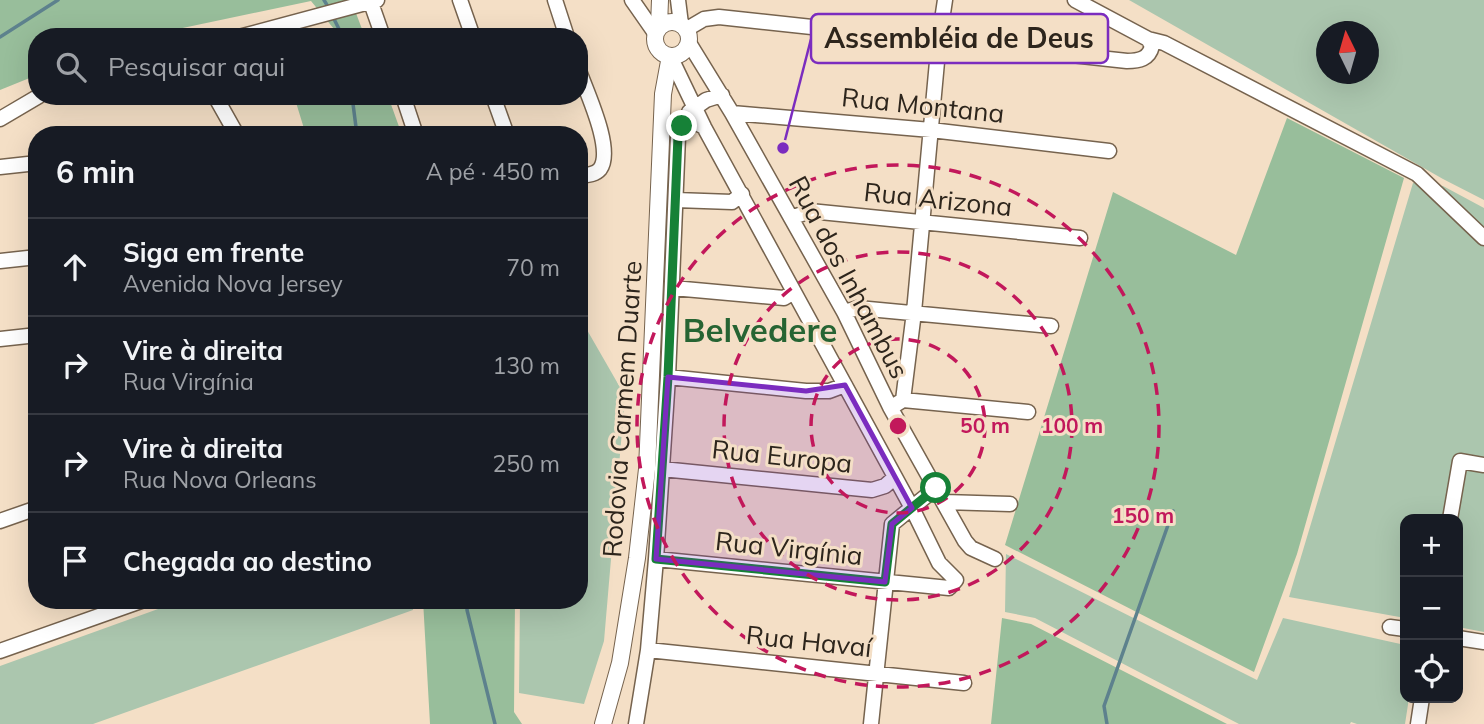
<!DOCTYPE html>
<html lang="pt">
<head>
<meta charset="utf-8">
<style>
  :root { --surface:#171b24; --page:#242831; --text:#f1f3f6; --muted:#9ea1a6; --line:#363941 }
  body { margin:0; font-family:Mulish,sans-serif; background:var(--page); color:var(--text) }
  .controls { position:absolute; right:21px; bottom:21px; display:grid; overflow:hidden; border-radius:14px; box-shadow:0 7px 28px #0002 }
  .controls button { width:63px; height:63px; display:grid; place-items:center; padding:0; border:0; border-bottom:2px solid var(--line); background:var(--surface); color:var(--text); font:35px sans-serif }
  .compass { position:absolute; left:1316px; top:21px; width:63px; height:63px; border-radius:50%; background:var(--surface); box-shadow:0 7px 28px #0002; rotate:355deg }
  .stop { position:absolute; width:21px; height:21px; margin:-16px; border:5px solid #168137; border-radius:50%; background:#fff }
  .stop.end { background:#168137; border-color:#fff; box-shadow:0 2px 7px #0008 }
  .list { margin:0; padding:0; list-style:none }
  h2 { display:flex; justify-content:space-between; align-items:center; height:91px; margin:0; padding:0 28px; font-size:30px }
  h2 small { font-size:23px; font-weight:400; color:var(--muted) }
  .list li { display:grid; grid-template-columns:46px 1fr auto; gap:21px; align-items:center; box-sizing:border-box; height:98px; padding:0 28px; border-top:2px solid var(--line) }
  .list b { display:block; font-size:26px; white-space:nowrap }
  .list p { margin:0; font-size:23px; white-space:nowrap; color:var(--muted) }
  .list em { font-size:23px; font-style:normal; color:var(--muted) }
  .icon { flex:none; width:38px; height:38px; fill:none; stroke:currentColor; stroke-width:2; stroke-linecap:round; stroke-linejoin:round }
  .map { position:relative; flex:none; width:1484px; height:724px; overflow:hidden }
  .search { position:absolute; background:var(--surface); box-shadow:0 7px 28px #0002; left:28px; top:28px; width:560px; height:77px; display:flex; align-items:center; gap:18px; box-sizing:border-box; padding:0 24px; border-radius:28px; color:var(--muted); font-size:26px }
  .panel { position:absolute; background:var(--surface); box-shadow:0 7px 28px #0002; left:28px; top:126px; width:560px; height:483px; border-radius:28px }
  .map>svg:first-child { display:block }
  .green { fill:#abc6ae; fill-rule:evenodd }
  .forest { fill:#98be9b }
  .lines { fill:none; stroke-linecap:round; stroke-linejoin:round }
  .stream { stroke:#5d818d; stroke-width:3.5 }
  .minor-casing { stroke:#76634e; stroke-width:17 }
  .tertiary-casing { stroke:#76634e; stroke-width:18 }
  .minor { stroke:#fff; stroke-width:14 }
  .tertiary { stroke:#fff; stroke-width:16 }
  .route { stroke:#168137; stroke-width:9 }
  .marked { fill:#7b2cbf; fill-opacity:0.2; stroke:#7b2cbf; stroke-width:5; stroke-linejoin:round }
  .ring { fill:none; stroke:#c2185b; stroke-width:3.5; stroke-dasharray:12 9 }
  .labels { text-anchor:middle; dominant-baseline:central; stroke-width:6; stroke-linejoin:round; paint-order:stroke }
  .street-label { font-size:26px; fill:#2d251c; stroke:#f4dfc6 }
  .district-label { font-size:33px; font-weight:bold; fill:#266433; stroke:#f4dfc6 }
  .centre { fill:#c2185b; stroke:#f4dfc6; stroke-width:3.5 }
  .ring-label { font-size:21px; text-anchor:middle; font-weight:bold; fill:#c2185b; stroke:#f4dfc6; stroke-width:6; stroke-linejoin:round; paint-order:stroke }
  .leader { fill:none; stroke:#7b2cbf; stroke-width:2.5 }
  .callout-dot { fill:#7b2cbf; stroke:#f4dfc6; stroke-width:2.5 }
  .callout { fill:#f4dfc6; stroke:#7b2cbf; stroke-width:2.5 }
  .callout-label { font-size:28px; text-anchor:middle; font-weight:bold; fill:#2d251c }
</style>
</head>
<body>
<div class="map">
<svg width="1484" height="724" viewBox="0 0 1484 724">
  <rect width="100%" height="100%" fill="#f4dfc6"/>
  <!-- green -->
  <path class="green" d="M1129 0H1484V200L1443 179ZM1326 32H1368V74H1326Z
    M1413 183 1443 186 1484 208V632L1458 627V519H1405V618L1289 597Z
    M579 316 625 396 604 641 584 704 519 693 520 600H579V378L583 375 579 373Z
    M1006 554 1257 680 1283 618 1405 645V698H1409L1405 724H1357L1351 722 1350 724H1239L1035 618 1005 612Z
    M183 600H414L413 610 93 724H0V666Z"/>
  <!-- forest -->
  <path class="forest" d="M0 0H351L365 37H329L334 29 311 1 140 37H37V75L0 90Z
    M294 96H388L402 135H306Z
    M1287 118 1404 178 1297 554 1254 672 1005 545 1113 192 1236 255Z
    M423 600H515L514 712 522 724H430Z
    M1002 618 1031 624 1227 724H991Z"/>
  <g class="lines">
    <!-- stream -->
    <path class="stream" d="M324 0 330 10
      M333 17 343 37
      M0 37 58 0
      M352 96 357 135
      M468 600 467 610 495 724
      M1107 724 1104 706 1173 511"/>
    <!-- minor casing -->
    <g class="minor-casing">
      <path id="minor" d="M370 0 383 37
        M460 0 473 37
        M555 0 567 37
        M632 0 655 33
        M678 0 681 24
        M687 29 704 19 719 17 1127 61C1139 61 1149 59 1152 46L1148 39 1075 0
        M239 37 377 0
        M1148 39 1164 43 1417 174 1484 238
        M689 43 732 113 844 312 890 407 965 541 971 548 995 559
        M579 71C587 93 614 150 600 169 595 175 587 175 579 176
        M215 96 237 135
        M403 96 416 135
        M493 96 507 135
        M689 112 706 100 722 95
        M732 113 931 130 1109 151
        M0 119 39 96
        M0 167 37 163
        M676 200 732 202 742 194
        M791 218 810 211 1080 238
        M0 261 37 257
        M673 288 784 298 794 292
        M844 312 858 308 1051 326
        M0 339 37 335
        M668 377 806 391H829L845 385
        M903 400 914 312 939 40 945 0
        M895 405 903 400 1028 412
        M662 469 872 490 885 486 894 478
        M944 502 1010 504
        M1450 519 1460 461 1484 465
        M0 521 37 508
        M656 559 949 588 956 580 939 563 912 508 704 127 670 56
        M1390 627 1405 629
        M1458 638 1484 642
        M648 650 964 683
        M0 651 144 600
        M636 724 648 650 656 559 668 377 678 137 682 126 694 122 704 127
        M871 724 892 524 936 488
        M1418 724 1422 698"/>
    </g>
    <!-- tertiary casing -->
    <g class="tertiary-casing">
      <path id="tertiary" d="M655 39a17 17 0 1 1 34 0a17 17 0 1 1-34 0Z
        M659 26 660 0
        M603 724 620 663 637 558 647 469 663 94 670 56"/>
    </g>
    <!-- minor -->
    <use href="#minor" class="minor"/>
    <!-- tertiary -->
    <use href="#tertiary" class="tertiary"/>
  </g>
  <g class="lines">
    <!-- route -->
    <path class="route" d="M682 126 678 136 668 377 656 559 885 582 892 524 936 488"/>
  </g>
  <!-- marked area -->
  <path class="marked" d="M668 377 806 391 845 385 912 508 892 524 885 582 656 559Z"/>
  <!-- distance rings -->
  <g class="ring">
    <circle cx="898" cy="426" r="87"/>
    <circle cx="898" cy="426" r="174"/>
    <circle cx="898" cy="426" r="261"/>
  </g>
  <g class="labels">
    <!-- street labels -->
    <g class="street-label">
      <text transform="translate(923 105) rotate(6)">Rua Montana</text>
      <text transform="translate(938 199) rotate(6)">Rua Arizona</text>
      <text transform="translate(849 277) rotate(62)">Rua dos Inhambus</text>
      <text transform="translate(622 409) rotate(-86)">Rodovia Carmem Duarte</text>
      <text transform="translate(782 456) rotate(6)">Rua Europa</text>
      <text transform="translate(789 548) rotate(6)">Rua Virgínia</text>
      <text transform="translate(809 641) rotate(6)">Rua Havaí</text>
    </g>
    <!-- district labels -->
    <g class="district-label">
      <text x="760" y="329">Belvedere</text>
    </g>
  </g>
  <circle cx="898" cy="426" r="10" class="centre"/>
  <g class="ring-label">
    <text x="985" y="433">50 m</text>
    <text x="1072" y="433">100 m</text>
    <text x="1143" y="523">150 m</text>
  </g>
  <!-- callouts -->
  <path class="leader" d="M783 148L811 39"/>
  <circle class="callout-dot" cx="783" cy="148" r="7"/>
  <rect class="callout" x="811" y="14" width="297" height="49" rx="7"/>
  <g class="callout-label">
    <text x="959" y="48">Assembléia de Deus</text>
  </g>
</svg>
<div class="controls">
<button>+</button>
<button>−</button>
<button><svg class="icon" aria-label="locate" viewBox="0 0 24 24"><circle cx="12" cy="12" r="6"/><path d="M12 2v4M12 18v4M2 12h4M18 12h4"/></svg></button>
</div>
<svg class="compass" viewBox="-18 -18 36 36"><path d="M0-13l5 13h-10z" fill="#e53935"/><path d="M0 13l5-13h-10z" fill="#9ea1a6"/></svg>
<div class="stop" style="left:936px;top:488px"></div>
<div class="stop end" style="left:682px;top:126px"></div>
<div class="search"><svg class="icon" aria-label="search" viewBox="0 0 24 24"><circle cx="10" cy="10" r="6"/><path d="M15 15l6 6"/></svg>Pesquisar aqui</div>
<section class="panel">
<h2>6 min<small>A pé · 450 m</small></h2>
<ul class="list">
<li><svg class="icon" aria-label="ahead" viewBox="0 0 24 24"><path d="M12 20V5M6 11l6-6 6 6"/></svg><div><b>Siga em frente</b><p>Avenida Nova Jersey</p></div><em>70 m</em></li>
<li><svg class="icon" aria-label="right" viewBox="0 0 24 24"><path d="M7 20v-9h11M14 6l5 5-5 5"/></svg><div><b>Vire à direita</b><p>Rua Virgínia</p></div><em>130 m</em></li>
<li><svg class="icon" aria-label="right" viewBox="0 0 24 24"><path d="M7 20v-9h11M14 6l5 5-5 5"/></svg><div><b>Vire à direita</b><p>Rua Nova Orleans</p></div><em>250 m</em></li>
<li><svg class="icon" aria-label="arrive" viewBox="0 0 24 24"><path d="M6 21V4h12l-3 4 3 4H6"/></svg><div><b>Chegada ao destino</b></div></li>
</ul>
</section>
</div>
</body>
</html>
